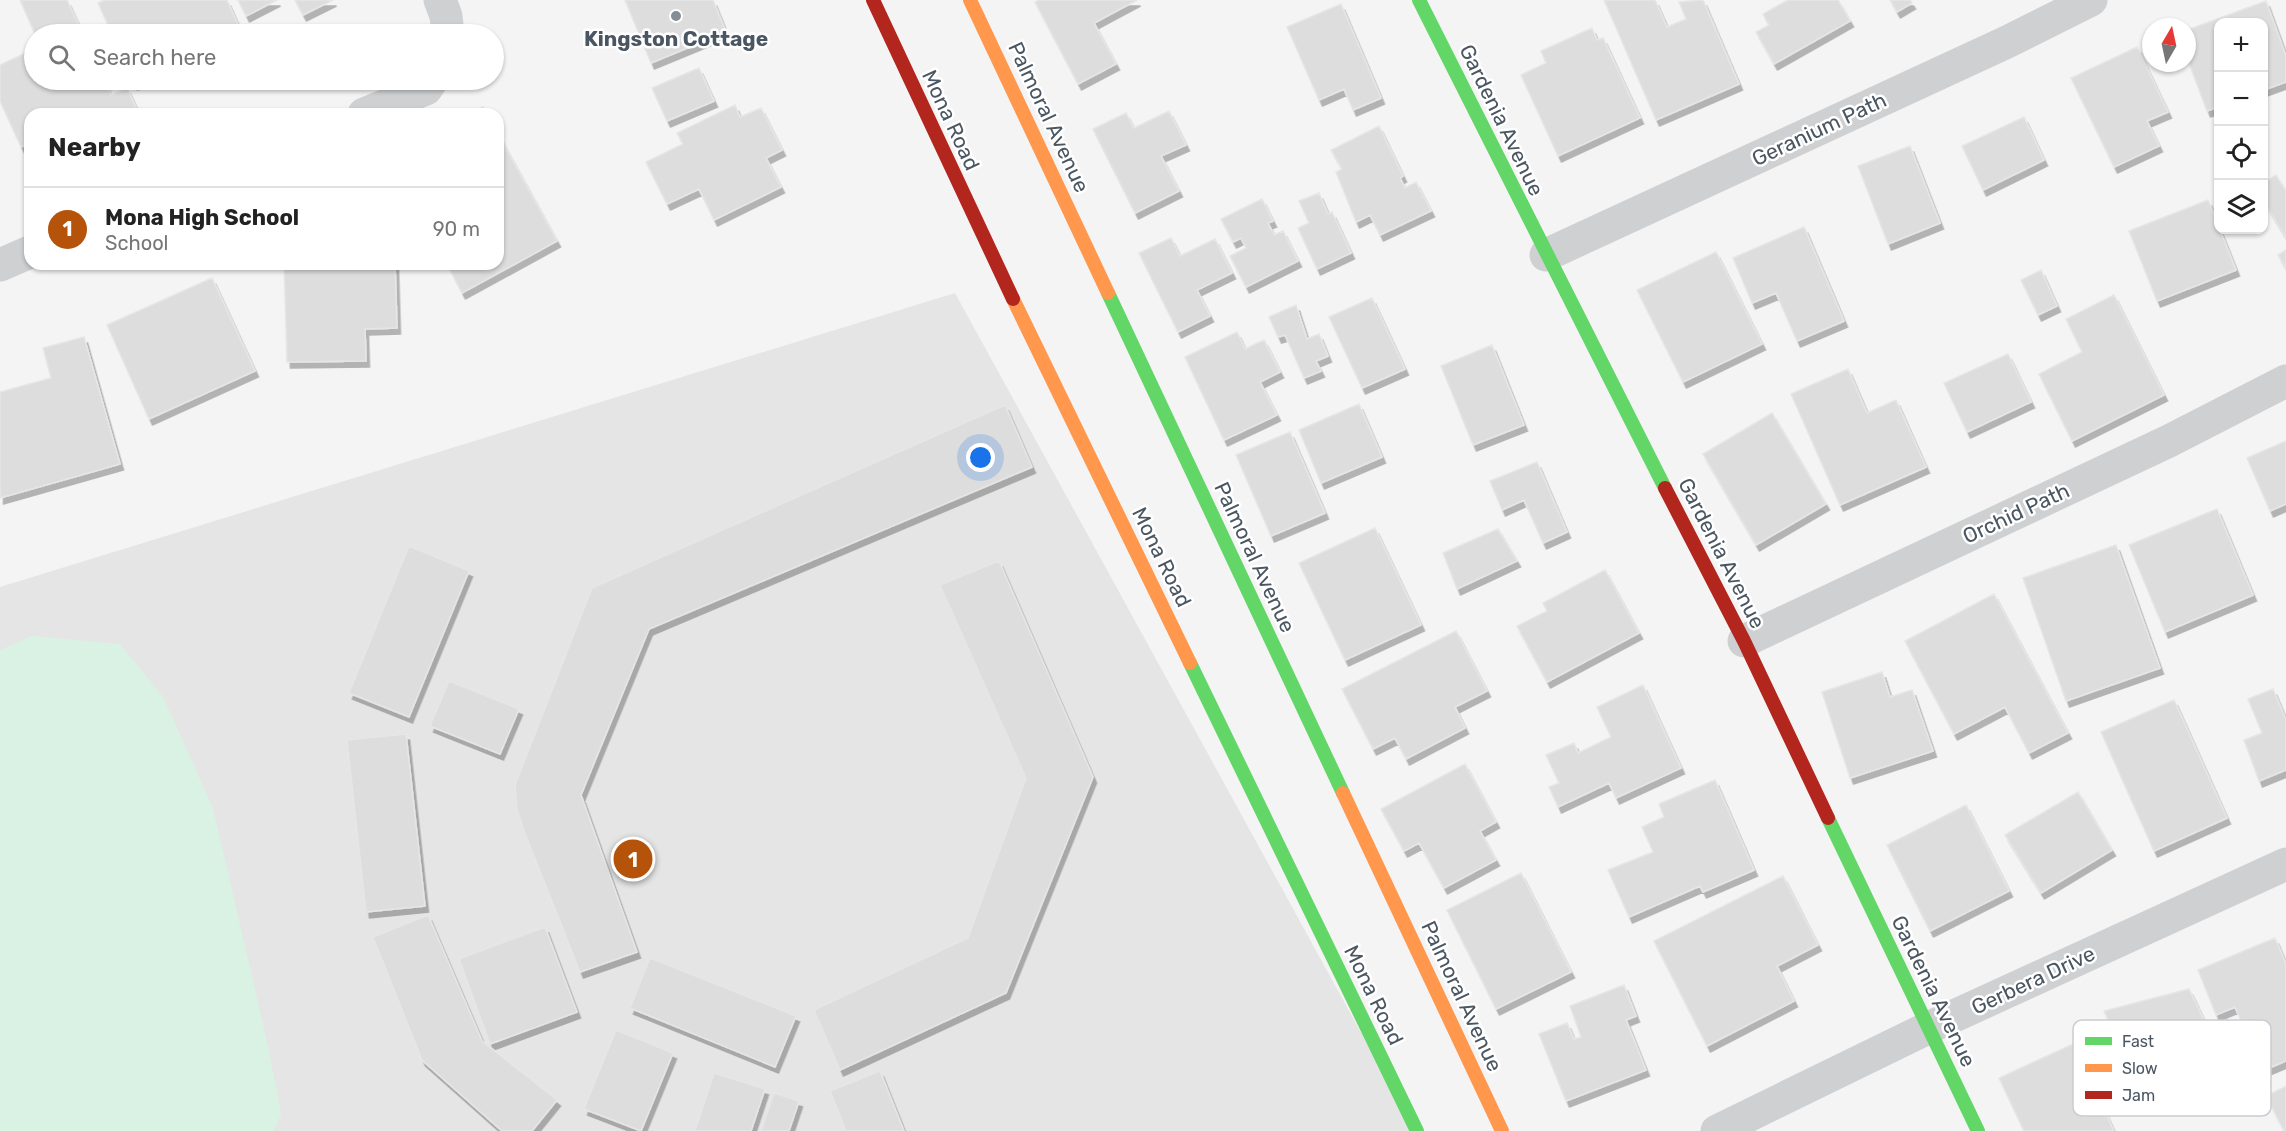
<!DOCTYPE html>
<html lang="en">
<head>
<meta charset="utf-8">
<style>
  :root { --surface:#fff; --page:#f2f2f2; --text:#222; --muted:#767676; --line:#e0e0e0; --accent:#b45309 }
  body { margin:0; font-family:Rubik,sans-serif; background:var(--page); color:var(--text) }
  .controls { position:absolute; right:18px; top:18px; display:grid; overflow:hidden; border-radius:12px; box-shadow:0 2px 4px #0004 }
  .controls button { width:54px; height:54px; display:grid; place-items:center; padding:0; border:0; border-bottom:2px solid var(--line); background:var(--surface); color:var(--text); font:30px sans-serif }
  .compass { position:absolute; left:2142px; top:18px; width:54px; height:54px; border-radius:50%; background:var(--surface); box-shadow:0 2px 4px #0004; rotate:9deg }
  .you { position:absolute; left:981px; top:458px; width:21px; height:21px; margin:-15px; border:4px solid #fff; border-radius:50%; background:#1a73e8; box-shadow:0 0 0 9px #1a73e833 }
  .badge { display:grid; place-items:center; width:39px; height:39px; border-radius:50%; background:var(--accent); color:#fff; font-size:20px; font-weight:700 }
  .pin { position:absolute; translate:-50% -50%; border:3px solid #fff; box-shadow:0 2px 6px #0006 }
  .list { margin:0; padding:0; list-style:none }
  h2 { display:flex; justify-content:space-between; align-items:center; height:78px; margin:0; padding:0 24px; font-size:26px }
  h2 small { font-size:20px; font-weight:400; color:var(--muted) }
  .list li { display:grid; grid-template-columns:39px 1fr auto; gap:18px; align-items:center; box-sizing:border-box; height:84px; padding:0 24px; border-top:2px solid var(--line) }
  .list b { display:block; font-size:22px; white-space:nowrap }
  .list p { margin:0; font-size:20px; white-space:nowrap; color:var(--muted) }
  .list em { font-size:20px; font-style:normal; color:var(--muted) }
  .icon { flex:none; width:33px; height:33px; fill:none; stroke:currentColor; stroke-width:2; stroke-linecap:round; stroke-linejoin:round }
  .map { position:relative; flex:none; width:2286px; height:1131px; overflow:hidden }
  .search { position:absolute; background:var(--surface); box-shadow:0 2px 4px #0004; left:24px; top:24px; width:480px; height:66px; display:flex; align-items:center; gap:15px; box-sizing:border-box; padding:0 21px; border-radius:33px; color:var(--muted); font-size:22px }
  .panel { position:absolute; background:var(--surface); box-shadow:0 2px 4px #0004; left:24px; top:108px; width:480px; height:162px; border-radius:18px }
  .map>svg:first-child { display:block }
  .education { fill:#e6e5e6 }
  .green { fill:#d9f2e3 }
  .building { fill:#ddddde; stroke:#e5e6e7; stroke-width:1.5; filter:url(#shadow) }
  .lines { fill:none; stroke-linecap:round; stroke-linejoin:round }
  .street { stroke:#ced0d2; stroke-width:33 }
  .fast { stroke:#63d668; stroke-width:14 }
  .slow { stroke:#ff974d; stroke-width:14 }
  .jam { stroke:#b3261e; stroke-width:14 }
  .poi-dot { fill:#868d94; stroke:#fff; stroke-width:2 }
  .labels { text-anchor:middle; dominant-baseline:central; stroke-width:5; stroke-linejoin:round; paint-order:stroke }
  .poi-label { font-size:21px; font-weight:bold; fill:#4a5661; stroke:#fff }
  .street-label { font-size:21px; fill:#4a5661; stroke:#fff }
  .key { fill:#fff; stroke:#c9ccd0; stroke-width:1.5 }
  .key-label { font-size:16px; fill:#4a5661 }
</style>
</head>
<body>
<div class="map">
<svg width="2286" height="1131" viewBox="0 0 2286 1131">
  <defs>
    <filter id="shadow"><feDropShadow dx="3.5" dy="6" stdDeviation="0" flood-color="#0004"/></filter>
  </defs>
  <rect width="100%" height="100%" fill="#f4f4f4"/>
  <!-- education -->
  <path class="education" d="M955 293 1415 1131H0V587Z"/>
  <!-- green -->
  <path class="green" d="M32 636 120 644 163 697 213 808 268 1046 281 1114 274 1131H0V650Z"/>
  <!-- building -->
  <path class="building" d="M20 0H67L83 34H35Z
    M105 0H227L242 34H112L98 3Z
    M238 0H277L246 16Z
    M295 0H333L303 15Z
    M625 0H713L726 32 651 63Z
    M1039 0H1137L1094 23 1116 64 1078 84 1035 2Z
    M1604 0H1655L1667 27 1686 19 1679 2 1703 0 1739 84 1656 120Z
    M1788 0H1838L1850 21 1774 64 1756 32 1769 25 1763 14Z
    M1890 0H1910L1912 3 1897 12Z
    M2266 1 2286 56V82L2264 90V22H2218V107L2207 111 2187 58V30Z
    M1341 4 1381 98 1353 110 1344 89 1319 100 1287 27Z
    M1592 28 1597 40 1603 38 1640 118 1558 156 1521 75 1546 63 1541 51Z
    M2137 47 2168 112 2147 121 2159 146 2114 167 2071 78Z
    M34 49V80H104L111 95 127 88 139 114H30V143L21 147 0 101V65Z
    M699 68 714 101 667 121 652 88Z
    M131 80H145L134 84Z
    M735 105 740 117 761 108 782 150 766 158 781 187 714 220 699 189 667 204 646 162 683 144 677 133Z
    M483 107 487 114H470Z
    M1169 111 1186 145 1161 156 1179 191 1135 213 1093 129 1126 113 1134 128Z
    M2024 117 2044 160 1983 190 1962 146Z
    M1379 126 1403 176 1400 178 1405 188 1416 182 1431 211 1380 235 1370 215 1356 222 1336 172 1342 169 1331 150Z
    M498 134 557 241 462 293 447 264H498Z
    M1910 146 1940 223 1888 244 1858 166Z
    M2276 175 2286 191V238L2264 202V183Z
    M1319 193 1328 214 1332 212 1351 253 1317 269 1298 228 1309 223 1299 201Z
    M1262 199 1273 221 1268 223 1274 235 1283 231 1298 261 1246 287 1230 256 1246 248 1241 238 1233 242 1221 219Z
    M2208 200 2236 270 2157 301 2129 231Z
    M1804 227 1844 321 1797 341 1776 293 1752 303 1733 258Z
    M1171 238 1180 256 1215 239 1232 273 1197 290 1210 316 1178 332 1139 253Z
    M2286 250V268L2278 255Z
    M1716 252 1762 344 1683 382 1637 290Z
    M284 264H395L397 328 365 329 366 361 287 362Z
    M2041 270 2057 306 2038 315 2021 280Z
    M212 278 255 371 149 419 107 325Z
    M2114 295 2164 395 2072 441 2039 374 2082 352 2066 319Z
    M1372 298 1405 369 1362 388 1329 317Z
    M1296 305 1307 339 1319 334 1328 356 1316 361 1321 371 1304 378 1285 335 1278 337 1269 317Z
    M1237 332 1245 349 1264 340 1280 372 1260 382 1277 415 1224 440 1185 357Z
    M84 337 120 464 0 498V392L51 378 43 348Z
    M1492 345 1524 425 1473 445 1441 366Z
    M2008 354 2031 402 1967 432 1944 383Z
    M1848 369 1867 413 1896 400 1926 467 1840 505 1791 394Z
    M1359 404 1382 457 1321 483 1299 430Z
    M1005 405 1032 467 649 629 581 795 637 952 580 972 524 831 517 809 515 785 592 588Z
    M1772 413 1826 504 1756 545 1703 454Z
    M1290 432 1325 513 1271 536 1236 455Z
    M2286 441V504L2270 511 2247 458Z
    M1537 462 1567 532 1543 543 1524 500 1502 510 1490 481Z
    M2217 509 2253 595 2165 632 2129 545Z
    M1375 528 1421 625 1345 660 1299 563Z
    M1498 529 1517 561 1457 589 1443 553Z
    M2116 545 2160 668 2066 701 2023 578Z
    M409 546 469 571 409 717 349 693Z
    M999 561 1093 777 1006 993 840 1070 814 1010 968 938 1026 778 940 585Z
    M1605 570 1639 633 1547 682 1517 626 1547 611 1543 603Z
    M1994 594 2068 733 2029 753 2005 707 1954 734 1905 641Z
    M1456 631 1487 691 1455 707 1465 728 1406 759 1395 738 1373 749 1342 689Z
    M1882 672 1890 697 1912 690 1933 751 1850 778 1822 692Z
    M449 681 519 709 500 754 430 726Z
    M1643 685 1681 768 1616 798 1609 783 1558 807 1549 787 1559 783 1546 755 1574 743 1578 753 1611 737 1597 707Z
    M2273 689 2286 720V770L2259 781 2244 740 2262 733 2248 699Z
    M2174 700 2227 818 2154 851 2101 732Z
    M406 734 425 906 366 912 347 740Z
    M1465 764 1496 822 1480 831 1496 860 1444 888 1419 843 1404 851 1381 809Z
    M1715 780 1754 870 1703 892 1700 886 1629 917 1608 870 1653 852 1642 827 1664 817 1659 804Z
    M2078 792 2112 850 2041 893 2005 835Z
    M1966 805 2009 891 1930 931 1887 845Z
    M1521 873 1571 972 1496 1009 1447 910Z
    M1783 876 1818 945 1777 966 1794 1001 1707 1046 1654 941Z
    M428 915 482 1041 557 1100 532 1131H502L422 1060 373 937Z
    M545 927 577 1012 490 1044 459 959Z
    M2275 938 2286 964V1061L2262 1071 2235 1007 2216 1015 2198 970Z
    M650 958 796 1016 775 1067 630 1008Z
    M1624 985 1636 1016 1626 1020 1646 1070 1566 1101 1539 1034 1567 1023 1574 1039 1581 1037 1570 1006Z
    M2189 989 2224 1062 2140 1094 2104 1011Z
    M616 1030 673 1053 641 1131 584 1109Z
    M2073 1044 2114 1131H2024L1999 1078Z
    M880 1071 904 1131H846L830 1091Z
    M714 1073 765 1089 751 1131H695Z
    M2286 1086V1131H2284L2266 1096Z
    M774 1093 799 1101 789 1131H761Z"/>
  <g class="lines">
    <!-- street -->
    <path class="street" d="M440 0 446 16 448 34
      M364 114 426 89 432 80
      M1546 255 2007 42 2091 0
      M0 265 30 252
      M1744 641 2169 441 2286 381
      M1717 1131 1928 1028 2286 864"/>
    <!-- fast -->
    <path class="fast" d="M1419 0 1665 488
      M1108 293 1343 793
      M1190 663 1417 1131
      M1828 818 1978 1131"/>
    <!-- slow -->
    <path class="slow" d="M970 0 1108 293
      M1013 299 1190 663
      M1343 793 1502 1131"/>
    <!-- jam -->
    <path class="jam" d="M873 0 1013 299
      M1665 488 1744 641 1828 818"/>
  </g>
  <!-- markers -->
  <circle class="poi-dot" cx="676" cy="16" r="6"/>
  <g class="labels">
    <!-- poi labels -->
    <g class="poi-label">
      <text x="676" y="38">Kingston Cottage</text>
    </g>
    <!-- street labels -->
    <g class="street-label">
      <text transform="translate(1049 117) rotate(65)">Palmoral Avenue</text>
      <text transform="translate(951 120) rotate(65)">Mona Road</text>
      <text transform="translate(1502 120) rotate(64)">Gardenia Avenue</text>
      <text transform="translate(1819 129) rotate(-25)">Geranium Path</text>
      <text transform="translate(2016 513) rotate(-25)">Orchid Path</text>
      <text transform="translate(1722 553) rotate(63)">Gardenia Avenue</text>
      <text transform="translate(1162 557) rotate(64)">Mona Road</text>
      <text transform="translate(1255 557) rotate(65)">Palmoral Avenue</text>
      <text transform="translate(2033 980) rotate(-25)">Gerbera Drive</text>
      <text transform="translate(1934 991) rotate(64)">Gardenia Avenue</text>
      <text transform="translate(1374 995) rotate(64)">Mona Road</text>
      <text transform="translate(1462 996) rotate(65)">Palmoral Avenue</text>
    </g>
  </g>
  <!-- legend -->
  <rect x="2073" y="1020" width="198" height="96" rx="9" class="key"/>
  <rect x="2085" y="1037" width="27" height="8" fill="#63d668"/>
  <rect x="2085" y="1064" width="27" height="8" fill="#ff974d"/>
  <rect x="2085" y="1091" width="27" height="8" fill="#b3261e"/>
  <g class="key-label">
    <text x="2122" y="1047">Fast</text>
    <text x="2122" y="1074">Slow</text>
    <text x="2122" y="1101">Jam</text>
  </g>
</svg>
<div class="controls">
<button>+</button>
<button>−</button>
<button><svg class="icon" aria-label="locate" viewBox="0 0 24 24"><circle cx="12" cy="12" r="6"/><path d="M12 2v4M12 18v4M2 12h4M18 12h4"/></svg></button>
<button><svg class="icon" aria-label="layers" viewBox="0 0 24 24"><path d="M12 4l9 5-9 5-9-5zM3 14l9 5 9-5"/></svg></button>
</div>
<svg class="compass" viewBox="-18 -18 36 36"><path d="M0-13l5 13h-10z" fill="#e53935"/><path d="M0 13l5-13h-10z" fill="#767676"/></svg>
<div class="you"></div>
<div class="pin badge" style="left:633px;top:859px">1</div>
<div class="search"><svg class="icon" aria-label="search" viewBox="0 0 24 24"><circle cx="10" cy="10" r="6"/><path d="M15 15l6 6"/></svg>Search here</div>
<section class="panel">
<h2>Nearby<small></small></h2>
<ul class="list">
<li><span class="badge">1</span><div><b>Mona High School</b><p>School</p></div><em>90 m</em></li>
</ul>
</section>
</div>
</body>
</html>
